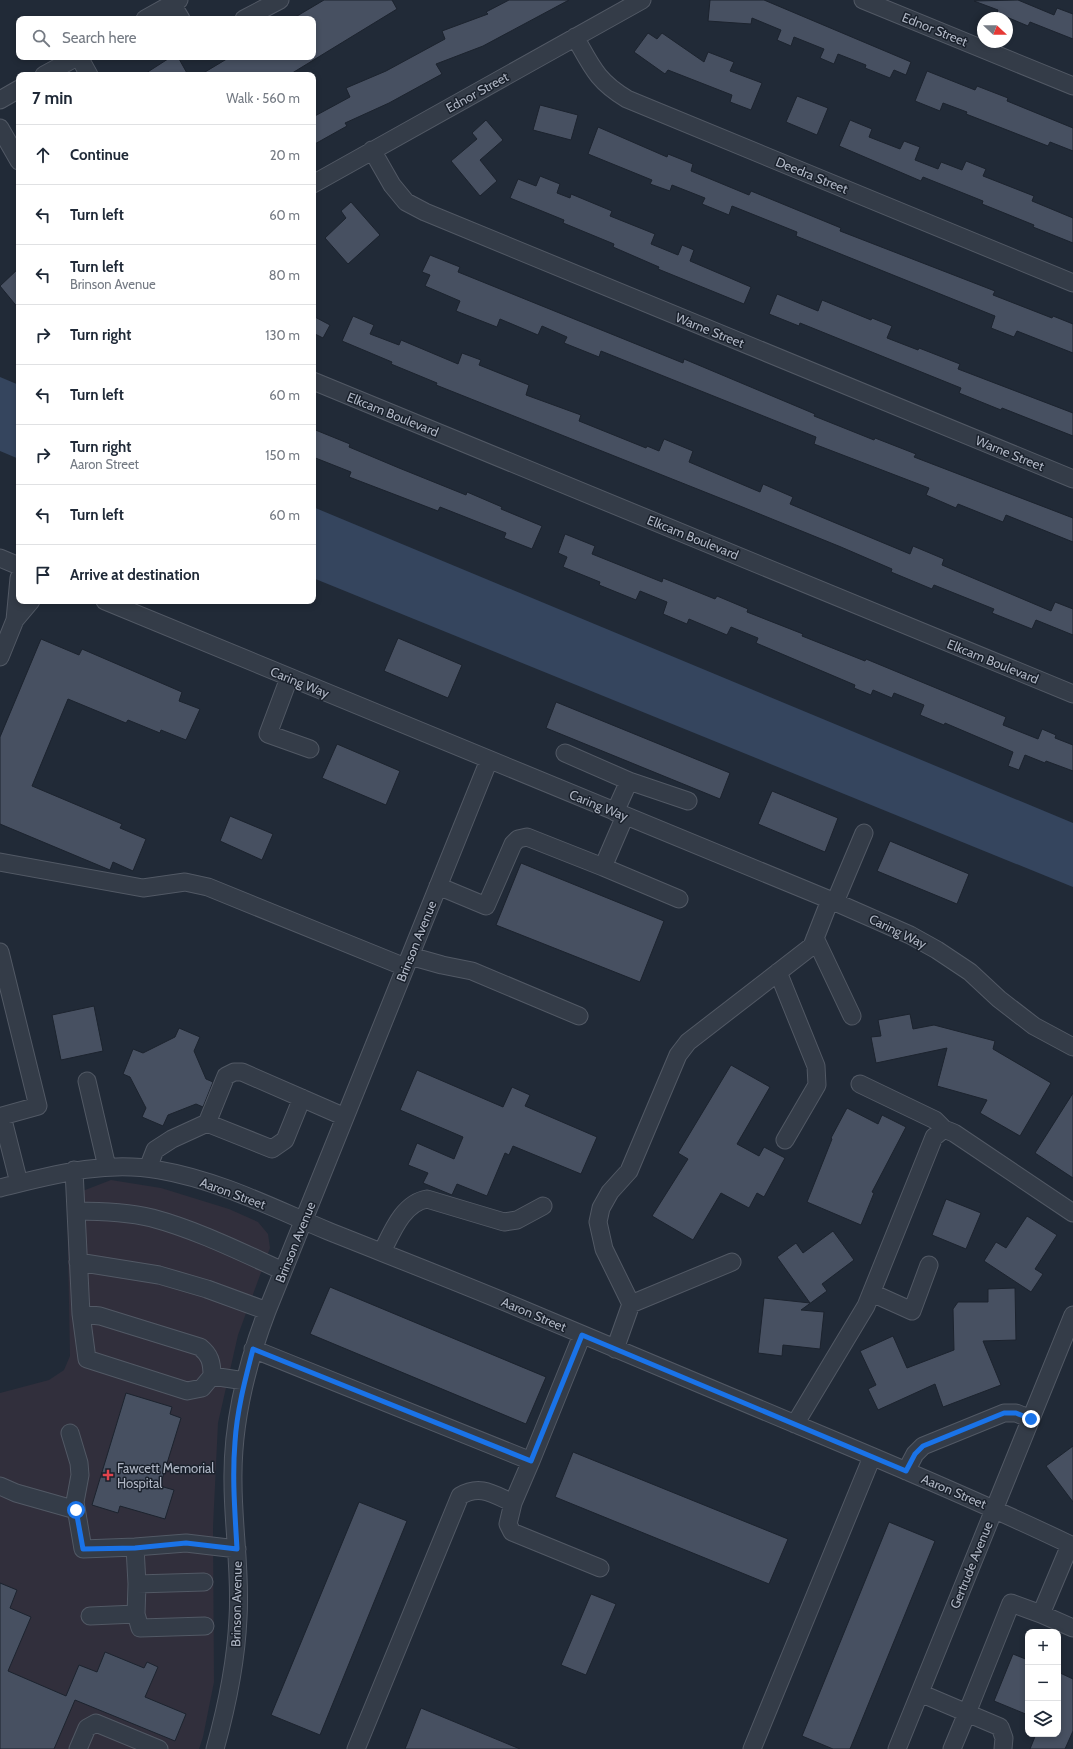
<!DOCTYPE html>
<html lang="en">
<head>
<meta charset="utf-8">
<style>
  :root { --surface:#fff; --page:#f6f6f7; --text:#1f2937; --muted:#747a83; --line:#e0e1e3 }
  body { margin:0; font-family:Cabin,sans-serif; background:var(--page); color:var(--text) }
  .controls { position:absolute; right:12px; bottom:12px; display:grid; overflow:hidden; border-radius:8px; box-shadow:0 2px 6px #0003 }
  .controls button { width:36px; height:36px; display:grid; place-items:center; padding:0; border:0; border-bottom:1px solid var(--line); background:var(--surface); color:var(--text); font:20px sans-serif }
  .compass { position:absolute; left:977px; top:12px; width:36px; height:36px; border-radius:50%; background:var(--surface); box-shadow:0 2px 6px #0003; rotate:112deg }
  .stop { position:absolute; width:12px; height:12px; margin:-9px; border:3px solid #1a73e8; border-radius:50%; background:#fff }
  .stop.end { background:#1a73e8; border-color:#fff; box-shadow:0 1px 4px #0008 }
  .list { margin:0; padding:0; list-style:none }
  h2 { display:flex; justify-content:space-between; align-items:center; height:52px; margin:0; padding:0 16px; font-size:17px }
  h2 small { font-size:13px; font-weight:400; color:var(--muted) }
  .list li { display:grid; grid-template-columns:26px 1fr auto; gap:12px; align-items:center; box-sizing:border-box; height:60px; padding:0 16px; border-top:1px solid var(--line) }
  .list b { display:block; font-size:15px; white-space:nowrap }
  .list p { margin:0; font-size:13px; white-space:nowrap; color:var(--muted) }
  .list em { font-size:13px; font-style:normal; color:var(--muted) }
  .icon { flex:none; width:22px; height:22px; fill:none; stroke:currentColor; stroke-width:2; stroke-linecap:round; stroke-linejoin:round }
  .map { position:relative; flex:none; width:1073px; height:1749px; overflow:hidden }
  .search { position:absolute; background:var(--surface); box-shadow:0 2px 6px #0003; left:16px; top:16px; width:300px; height:44px; display:flex; align-items:center; gap:10px; box-sizing:border-box; padding:0 14px; border-radius:8px; color:var(--muted); font-size:15px }
  .panel { position:absolute; background:var(--surface); box-shadow:0 2px 6px #0003; left:16px; top:72px; width:300px; height:532px; border-radius:8px }
  .map>svg:first-child { display:block }
  .medical { fill:#312f3c }
  .water { fill:#35455e }
  .building { fill:#475061; stroke:#1c232e }
  .lines { fill:none; stroke-linecap:round; stroke-linejoin:round }
  .minor-casing { stroke:#525965; stroke-width:19 }
  .minor { stroke:#343c48; stroke-width:17 }
  .route { stroke:#1a73e8; stroke-width:5 }
  .health-dot { fill:#e0444e; stroke:#1a212c; stroke-width:1.5 }
  .labels { text-anchor:middle; dominant-baseline:central; stroke-width:3; stroke-linejoin:round; paint-order:stroke }
  .street-label { font-size:13px; fill:#afb6c4; stroke:#1a212c }
  .poi-label { font-size:13px; fill:#afb6c4; stroke:#1a212c; text-anchor:start }
</style>
</head>
<body>
<div class="map">
<svg width="1073" height="1749" viewBox="0 0 1073 1749">
  <rect width="100%" height="100%" fill="#212a37"/>
  <!-- medical -->
  <path class="medical" d="M111 1180 161 1188 229 1209 258 1222 268 1234 270 1248 238 1335 218 1423 213 1527 214 1682 203 1737 199 1749H0V1393L49 1380 64 1370 70 1356 67 1197Z"/>
  <!-- water -->
  <path class="water" d="M0 377 19 385V459L0 451Z
    M313 507 1073 823V887L313 578Z"/>
  <!-- building -->
  <path class="building" d="M324 0H392L397 9 289 75H200L230 57H313V19H292Z
    M509 0H569L483 46 436 64 442 74 389 103 345 123 347 126 313 145V117L350 97 346 88 386 71 445 39 442 31 488 14 486 12Z
    M710 0H764L911 62 906 75 894 70 890 78 865 68 866 65 838 54 834 64 820 58 824 49 794 37 791 46 777 40 781 30 752 18 751 24 708 21Z
    M1018 0 1054 15 1057 8 1073 14V39L1030 22 1028 26 997 13 998 10 974 1Z
    M648 33 657 39 662 33 704 62 708 52 734 62 730 71 762 83 751 110 730 102 732 95 668 70 665 74 634 52Z
    M171 57H178L188 75H143Z
    M927 71 975 90 977 86 1008 98 1007 101 1073 128V151L1050 142 1048 146 966 114 967 112 943 103 940 111 915 101Z
    M797 96 828 108 817 135 786 122Z
    M540 105 578 115 571 140 533 130Z
    M486 120 503 140 480 160 497 181 480 196 451 161 477 139 472 133Z
    M850 120 872 129 869 137 900 149 904 141 920 147 915 160 938 169 941 162 962 170 966 161 986 169 983 176 1034 196 1032 201 1073 218V243L1033 227 1034 225 982 204 983 201 923 177 921 181 839 146Z
    M598 127 667 157 668 154 693 164 691 171 749 195 751 191 841 228 840 231 995 291 993 295 1052 318 1053 316 1073 324V353L1017 331 1014 337 991 328 995 316 796 236 797 232 732 206 729 215 702 204 705 198 672 185 670 191 650 184 652 180 588 154Z
    M540 176 560 184 557 193 570 198 571 194 612 211 610 216 655 234 651 244 678 255 682 245 694 250 690 261 751 287 744 304 658 269 659 267 613 247 614 244 563 223 564 220 510 198 518 179 536 186Z
    M351 202 380 235 348 264 325 238 346 218 341 211Z
    M430 255 460 267 458 272 683 363 684 359 815 414 814 416 874 440 875 438 916 454 914 457 1073 518V542L1006 515 1003 522 958 504 956 508 926 495 929 488 814 444 816 437 601 351 599 357 564 343 567 337 542 326 538 335 500 319 497 327 456 311 460 301 425 286 430 275 422 272Z
    M19 268V309L0 286Z
    M777 294 818 311 822 300 871 320 872 318 892 326 887 338 918 350 919 348 960 364 958 369 1073 413V436L1002 408 1001 410 959 393 961 388 800 323 799 326 769 314Z
    M313 316 330 325 323 338 313 333Z
    M353 316 374 325 370 334 399 345 401 340 458 364 462 353 481 360 479 365 529 385 526 395 581 415 579 421 646 448 647 446 659 451 664 439 693 451 689 462 760 492 763 484 793 497 790 504 910 554 913 546 944 559 942 565 1051 611 1055 602 1073 609V635L1036 620 1032 629 992 613 994 609 934 585 932 589 891 572 892 569 841 547 740 506 436 385 437 383 391 364 392 362 342 341Z
    M313 429 350 444 349 447 399 468 466 495 467 492 502 507 501 509 542 526 532 549 504 538 506 533 440 507 438 511 349 477 351 472 313 457Z
    M565 534 595 546 592 554 662 582 663 578 715 599 717 596 748 609 747 612 803 634 802 636 865 661 866 659 1006 717 1003 725 1038 739 1042 729 1056 735 1055 738 1073 745V771L1046 761 1045 763 1025 755 1019 770 1008 766 1013 752 945 723 944 725 920 715 924 705 894 693 892 698 873 690 871 695 854 688 855 685 756 643 758 638 731 627 727 635 689 619 687 624 663 614 667 602 640 591 636 600 599 585 600 582 563 567 567 557 558 553Z
    M398 638 462 665 448 698 384 671Z
    M41 639 79 655 82 649 182 692 179 701 200 709 186 740 161 730 160 733 128 720 126 723 68 699 32 786 122 824 120 828 146 839 133 871 113 862 110 870 0 824V737Z
    M556 702 730 773 720 799 546 728Z
    M337 744 400 771 386 805 322 778Z
    M772 791 838 818 825 852 758 824Z
    M230 816 273 834 262 860 220 841Z
    M890 841 969 874 957 904 877 871Z
    M521 863 664 921 640 982 496 925Z
    M94 1006 103 1051 61 1060 52 1015Z
    M910 1014 913 1029 934 1025 995 1041 993 1049 1051 1083 1020 1136 980 1113 987 1100 937 1086 947 1048 876 1063 871 1037 881 1036 878 1020Z
    M179 1028 200 1037 194 1051 206 1079 213 1082 203 1107 196 1104 168 1115 163 1126 142 1117 146 1108 130 1077 123 1074 133 1049 143 1053 175 1037Z
    M731 1065 770 1087 737 1144 759 1156 764 1147 785 1158 764 1197 757 1193 749 1208 721 1193 693 1240 652 1216 688 1159 678 1153Z
    M417 1070 503 1107 512 1087 530 1095 525 1106 597 1137 581 1174 513 1146 509 1155 505 1153 487 1196 457 1184 452 1195 423 1183 428 1173 408 1165 417 1143 454 1159 463 1137 400 1110Z
    M1073 1093V1178L1035 1153Z
    M847 1108 878 1124 882 1115 906 1127 872 1192 874 1193 861 1225 807 1202 832 1139 831 1138Z
    M946 1199 981 1213 966 1249 932 1235Z
    M1027 1216 1057 1235 1035 1269 1043 1274 1031 1292 984 1261 996 1242 1006 1248Z
    M833 1231 854 1260 822 1284 827 1291 801 1310 824 1312 820 1349 783 1345 782 1356 758 1353 764 1298 810 1303 777 1257 796 1243 803 1253Z
    M330 1287 546 1377 526 1424 310 1334Z
    M1015 1288 1016 1340 983 1341 1001 1385 943 1407 935 1384 878 1410 868 1389 876 1385 860 1351 893 1336 907 1368 954 1350 953 1309 958 1302H988V1289Z
    M126 1393 172 1407 170 1414 181 1418 160 1486 174 1490 165 1519 120 1506 118 1513 92 1505Z
    M1073 1446V1502L1046 1466Z
    M573 1452 788 1539 769 1584 555 1497Z
    M359 1502 407 1521 320 1735 271 1715Z
    M889 1522 935 1541 850 1749H833L802 1736Z
    M0 1583 17 1590 10 1608 31 1617 8 1671 66 1696 79 1665 97 1672 105 1652 144 1668 147 1662 158 1667 145 1697 186 1714 175 1741 75 1700 54 1749H0Z
    M591 1594 616 1604 586 1675 561 1665Z
    M1013 1654 1028 1660V1715L994 1701Z
    M1058 1672 1073 1679V1731L1065 1749H1030L1036 1734H1058Z
    M421 1708 520 1749H405Z"/>
  <g class="lines">
    <!-- minor casing -->
    <g class="minor-casing">
      <path id="minor" d="M863 0 1073 86
        M172 4 181 19
        M145 19 179 0
        M244 19 280 0
        M575 37C592 67 597 81 627 99L1073 283
        M79 57 89 75
        M44 75 77 57
        M0 100 19 89
        M0 128 19 161
        M372 150 392 185 406 202 425 212 1073 479
        M313 184 642 0
        M313 381 1073 694
        M0 558 19 566
        M105 601 835 902 910 935 937 950 970 972 999 999 1034 1026 1073 1047
        M15 620 19 578
        M0 657 15 620 31 601
        M289 678 268 734 310 749
        M565 753 629 781 688 801
        M615 812 629 781
        M0 862 143 888 185 882 208 887 405 967
        M603 867 679 899
        M438 886 486 906 513 844 518 839 527 837 603 867 625 816
        M835 902 864 833
        M815 938 852 1016
        M0 952 38 1106 2 1116 19 1183
        M410 956 442 965 472 971 579 1016
        M778 972 816 1066 817 1085 785 1140
        M87 1081 107 1167
        M860 1084 935 1120 944 1129
        M302 1098 285 1140 272 1149 207 1123 226 1076 234 1072H242L345 1117
        M148 1168 155 1150 172 1139 207 1123
        M74 1170 81 1314 87 1359 187 1391 202 1388 212 1376C212 1362 210 1355 200 1347L100 1316 81 1314
        M0 1188C53 1175 105 1160 159 1170 218 1180 273 1208 328 1231 388 1255 450 1279 510 1304 613 1348 716 1391 819 1434 905 1470 990 1506 1073 1546
        M76 1211C101 1211 127 1212 152 1218 197 1230 241 1252 283 1271
        M382 1252C392 1232 403 1203 427 1199L504 1222 517 1220 543 1206
        M78 1262 159 1275 207 1289 267 1311
        M872 1293 912 1311 929 1265
        M631 1304 732 1262
        M253 1349 531 1461 582 1335
        M615 1349 631 1304 604 1249 598 1222 601 1208 610 1192 629 1171 678 1055 688 1042 812 946 830 900
        M212 1376 245 1381
        M795 1424 866 1306 934 1137 944 1129 954 1133 1073 1213
        M70 1433 79 1463 80 1475 75 1502 83 1549 135 1547 186 1543 237 1549
        M906 1471 915 1454 923 1446 1004 1413H1016L1031 1419
        M0 1486 16 1493 76 1510
        M513 1503 508 1524 512 1532 600 1568
        M1070 1545 1041 1614 1073 1628
        M135 1547 137 1584 204 1582
        M137 1584 136 1614 140 1628 205 1626
        M90 1616 136 1614
        M920 1693 967 1713 952 1749
        M78 1749 87 1728 96 1723 159 1749
        M215 1749C227 1706 236 1663 238 1618 241 1573 233 1527 233 1482 232 1423 246 1366 267 1311L489 760
        M356 1749 460 1496C480 1484 493 1494 513 1503L531 1461
        M752 1749 872 1457
        M897 1749 1073 1315
        M1003 1749 1004 1738 1000 1727 967 1713 1011 1603 1041 1614"/>
    </g>
    <!-- minor -->
    <use href="#minor" class="minor"/>
  </g>
  <g class="lines">
    <!-- route -->
    <path class="route" d="M76 1510 83 1549 135 1548 186 1543 237 1549C235 1513 232 1478 235 1442 237 1410 245 1380 253 1349L531 1461 582 1335 906 1471 915 1454 923 1446 1004 1413H1016L1031 1419"/>
  </g>
  <!-- markers -->
  <path class="health-dot" d="M106 1469h4v4h4v4h-4v4h-4v-4h-4v-4h4z"/>
  <g class="labels">
    <!-- street labels -->
    <g class="street-label">
      <text transform="translate(935 29) rotate(22)">Ednor Street</text>
      <text transform="translate(477 92) rotate(-29)">Ednor Street</text>
      <text transform="translate(812 175) rotate(22)">Deedra Street</text>
      <text transform="translate(710 330) rotate(22)">Warne Street</text>
      <text transform="translate(393 414) rotate(22)">Elkcam Boulevard</text>
      <text transform="translate(1010 453) rotate(22)">Warne Street</text>
      <text transform="translate(693 537) rotate(22)">Elkcam Boulevard</text>
      <text transform="translate(993 661) rotate(22)">Elkcam Boulevard</text>
      <text transform="translate(300 682) rotate(22)">Caring Way</text>
      <text transform="translate(599 805) rotate(22)">Caring Way</text>
      <text transform="translate(898 931) rotate(26)">Caring Way</text>
      <text transform="translate(416 941) rotate(-68)">Brinson Avenue</text>
      <text transform="translate(233 1193) rotate(20)">Aaron Street</text>
      <text transform="translate(295 1242) rotate(-68)">Brinson Avenue</text>
      <text transform="translate(534 1314) rotate(23)">Aaron Street</text>
      <text transform="translate(954 1491) rotate(23)">Aaron Street</text>
      <text transform="translate(971 1565) rotate(-68)">Gertrude Avenue</text>
      <text transform="translate(236 1604) rotate(-89)">Brinson Avenue</text>
    </g>
    <!-- poi labels -->
    <g class="poi-label">
      <text x="117" y="1468">Fawcett Memorial<tspan x="117" dy="15">Hospital</tspan></text>
    </g>
  </g>
</svg>
<div class="controls">
<button>+</button>
<button>−</button>
<button><svg class="icon" aria-label="layers" viewBox="0 0 24 24"><path d="M12 4l9 5-9 5-9-5zM3 14l9 5 9-5"/></svg></button>
</div>
<svg class="compass" viewBox="-18 -18 36 36"><path d="M0-13l5 13h-10z" fill="#e53935"/><path d="M0 13l5-13h-10z" fill="#747a83"/></svg>
<div class="stop" style="left:76px;top:1510px"></div>
<div class="stop end" style="left:1031px;top:1419px"></div>
<div class="search"><svg class="icon" aria-label="search" viewBox="0 0 24 24"><circle cx="10" cy="10" r="6"/><path d="M15 15l6 6"/></svg>Search here</div>
<section class="panel">
<h2>7 min<small>Walk · 560 m</small></h2>
<ul class="list">
<li><svg class="icon" aria-label="ahead" viewBox="0 0 24 24"><path d="M12 20V5M6 11l6-6 6 6"/></svg><div><b>Continue</b></div><em>20 m</em></li>
<li><svg class="icon" aria-label="left" viewBox="0 0 24 24"><path d="M17 20v-9H6M10 6l-5 5 5 5"/></svg><div><b>Turn left</b></div><em>60 m</em></li>
<li><svg class="icon" aria-label="left" viewBox="0 0 24 24"><path d="M17 20v-9H6M10 6l-5 5 5 5"/></svg><div><b>Turn left</b><p>Brinson Avenue</p></div><em>80 m</em></li>
<li><svg class="icon" aria-label="right" viewBox="0 0 24 24"><path d="M7 20v-9h11M14 6l5 5-5 5"/></svg><div><b>Turn right</b></div><em>130 m</em></li>
<li><svg class="icon" aria-label="left" viewBox="0 0 24 24"><path d="M17 20v-9H6M10 6l-5 5 5 5"/></svg><div><b>Turn left</b></div><em>60 m</em></li>
<li><svg class="icon" aria-label="right" viewBox="0 0 24 24"><path d="M7 20v-9h11M14 6l5 5-5 5"/></svg><div><b>Turn right</b><p>Aaron Street</p></div><em>150 m</em></li>
<li><svg class="icon" aria-label="left" viewBox="0 0 24 24"><path d="M17 20v-9H6M10 6l-5 5 5 5"/></svg><div><b>Turn left</b></div><em>60 m</em></li>
<li><svg class="icon" aria-label="arrive" viewBox="0 0 24 24"><path d="M6 21V4h12l-3 4 3 4H6"/></svg><div><b>Arrive at destination</b></div></li>
</ul>
</section>
</div>
</body>
</html>
